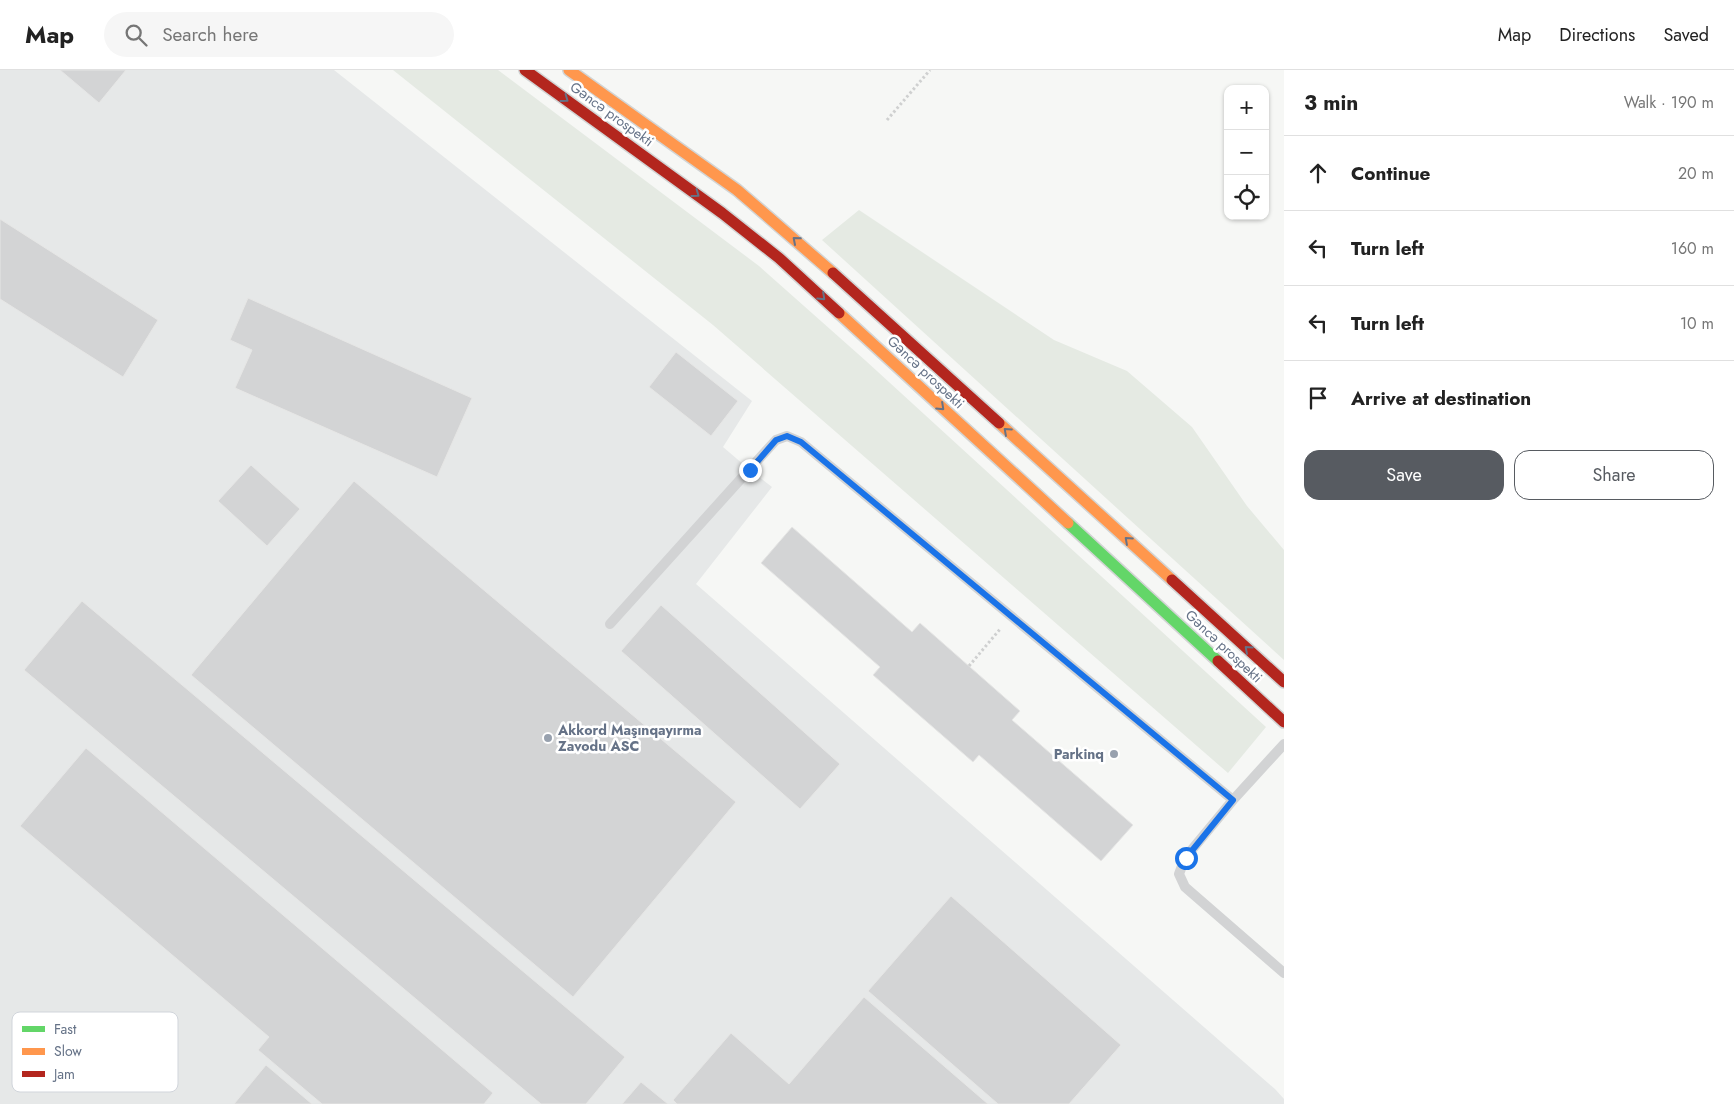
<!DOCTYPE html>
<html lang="en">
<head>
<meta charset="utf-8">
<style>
  :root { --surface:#fff; --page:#f6f6f6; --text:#222; --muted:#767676; --line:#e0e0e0; --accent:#575b61 }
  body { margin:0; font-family:Jost,sans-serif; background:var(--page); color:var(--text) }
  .controls { position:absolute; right:15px; top:15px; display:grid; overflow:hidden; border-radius:10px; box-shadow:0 1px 4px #0004 }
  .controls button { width:45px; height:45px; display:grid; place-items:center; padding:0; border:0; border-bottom:1px solid var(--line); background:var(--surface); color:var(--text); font:25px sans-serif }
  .stop { position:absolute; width:15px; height:15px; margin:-11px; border:4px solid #1a73e8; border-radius:50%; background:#fff }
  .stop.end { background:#1a73e8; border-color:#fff; box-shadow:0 1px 5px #0008 }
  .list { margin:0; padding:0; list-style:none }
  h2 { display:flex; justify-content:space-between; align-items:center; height:65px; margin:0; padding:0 20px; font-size:21px }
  h2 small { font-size:16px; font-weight:400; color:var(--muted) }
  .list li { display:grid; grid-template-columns:32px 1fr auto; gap:15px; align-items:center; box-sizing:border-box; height:75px; padding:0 20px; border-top:1px solid var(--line) }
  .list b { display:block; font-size:19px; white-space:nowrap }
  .list em { font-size:16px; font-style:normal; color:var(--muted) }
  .actions { display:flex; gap:10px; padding:15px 20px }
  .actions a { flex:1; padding:11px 0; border:1px solid var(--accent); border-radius:15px; text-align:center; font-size:18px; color:var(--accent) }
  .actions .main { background:var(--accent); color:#fff }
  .icon { flex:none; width:28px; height:28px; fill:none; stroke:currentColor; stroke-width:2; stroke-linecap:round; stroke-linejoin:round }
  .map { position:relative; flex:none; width:1284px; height:1034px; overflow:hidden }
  header { display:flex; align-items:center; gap:30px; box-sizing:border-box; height:70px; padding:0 25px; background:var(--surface); border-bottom:1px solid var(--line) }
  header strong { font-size:24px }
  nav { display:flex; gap:28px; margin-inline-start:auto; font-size:18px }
  .search { width:350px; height:45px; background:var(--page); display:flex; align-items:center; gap:12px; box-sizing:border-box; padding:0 18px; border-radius:28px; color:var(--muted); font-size:19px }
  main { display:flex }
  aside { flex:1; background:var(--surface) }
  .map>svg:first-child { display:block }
  .built { fill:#e6e8e8 }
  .green { fill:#e5eae3 }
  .building { fill:#d3d4d5; stroke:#e6e6e5 }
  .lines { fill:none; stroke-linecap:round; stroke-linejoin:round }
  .fast-casing { stroke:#d2d4d4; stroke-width:14 }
  .slow-casing { stroke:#d2d4d4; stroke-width:14 }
  .jam-casing { stroke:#d2d4d4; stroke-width:14 }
  .path { stroke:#cfd0d0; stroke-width:3; stroke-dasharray:2.5 2.5; stroke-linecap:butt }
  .lane { stroke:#d2d3d4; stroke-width:10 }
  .fast { stroke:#63d668; stroke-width:11 }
  .slow { stroke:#ff974d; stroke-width:11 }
  .jam { stroke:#b3261e; stroke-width:11 }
  .oneway { stroke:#657287 }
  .route { stroke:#1a73e8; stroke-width:6 }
  .poi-dot { fill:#98a1ae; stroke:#fff; stroke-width:2 }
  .labels { text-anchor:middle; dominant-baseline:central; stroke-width:5; stroke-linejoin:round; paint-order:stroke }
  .street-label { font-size:14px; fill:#657287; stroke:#fff }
  .poi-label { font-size:14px; font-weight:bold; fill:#657287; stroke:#fff; text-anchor:start }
  .key { fill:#fff; stroke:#d1d5db; stroke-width:1 }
  .key-label { font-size:14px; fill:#657287 }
</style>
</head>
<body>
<header>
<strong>Map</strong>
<div class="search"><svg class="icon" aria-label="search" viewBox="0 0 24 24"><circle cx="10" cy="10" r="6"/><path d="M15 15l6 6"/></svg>Search here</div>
<nav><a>Map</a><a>Directions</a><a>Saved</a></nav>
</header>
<main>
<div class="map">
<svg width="1284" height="1034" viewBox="0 0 1284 1034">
  <rect width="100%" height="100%" fill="#f6f7f5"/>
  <!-- built -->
  <path class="built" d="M0 0H334L752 331 723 377 750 400 772 417 696 514 1275 1019 1284 1029V1034H0Z"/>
  <!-- green -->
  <path class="green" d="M393 0H498L759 196 866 291 1266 657 1228 703 713 255Z
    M859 140 1054 270 1127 301 1192 357 1247 436 1284 480V590L822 170Z"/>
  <!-- building -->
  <path class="building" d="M60 0H126L99 33Z
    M0 149 158 250 123 307 0 229Z
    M248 228 472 328 437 407 235 318 252 280 230 270Z
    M676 282 738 331 711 366 649 317Z
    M251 395 300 439 267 476 218 431Z
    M354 411 736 732 573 927 191 605Z
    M792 457 912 562 920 553 1020 641 1012 650 1133 755 1101 791 979 685 973 692 873 605 880 597 761 493Z
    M82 531 625 987 586 1034H541L24 600Z
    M661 535 840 694 800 739 621 581Z
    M86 678 493 1023 484 1034H322L258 980 269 967 20 756Z
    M951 826 1121 975 1069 1034H998L868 921Z
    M864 927 988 1034H677L673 1030 731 963 789 1014Z
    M266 995 312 1034H234Z
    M641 1012 668 1034H622Z"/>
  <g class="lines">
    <!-- fast casing -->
    <g class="fast-casing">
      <path id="fast" d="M1068 453 1218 591"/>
    </g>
    <!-- slow casing -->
    <g class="slow-casing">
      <path id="slow" d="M569 0 737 120 833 203
        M839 243 1068 453
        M999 353 1172 510"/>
    </g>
    <!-- jam casing -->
    <g class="jam-casing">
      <path id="jam" d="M525 0 722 143 779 188 839 243
        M833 203 999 353
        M1172 510 1284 612
        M1218 591 1284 652"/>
    </g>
    <!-- path -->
    <path class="path" d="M887 50 930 0
      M969 596 1001 558"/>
    <!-- lane -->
    <path class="lane" d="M610 554 776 370 787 366 801 372 1233 730 1284 674
      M1233 730 1185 788 1179 804 1185 817 1284 903"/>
    <!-- fast -->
    <use href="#fast" class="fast"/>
    <!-- slow -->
    <use href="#slow" class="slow"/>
    <!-- jam -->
    <use href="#jam" class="jam"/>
  </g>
  <!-- one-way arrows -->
  <defs><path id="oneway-chevron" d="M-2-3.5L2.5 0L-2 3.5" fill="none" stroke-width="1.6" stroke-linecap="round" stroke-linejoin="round" transform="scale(1.25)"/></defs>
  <g class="oneway">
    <use href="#oneway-chevron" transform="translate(565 29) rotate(36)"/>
    <use href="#oneway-chevron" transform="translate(696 124) rotate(36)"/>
    <use href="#oneway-chevron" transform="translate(796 170) rotate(-139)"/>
    <use href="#oneway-chevron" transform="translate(822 227) rotate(43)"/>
    <use href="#oneway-chevron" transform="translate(941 337) rotate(43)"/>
    <use href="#oneway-chevron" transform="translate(1007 361) rotate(-138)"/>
    <use href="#oneway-chevron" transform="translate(1128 470) rotate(-138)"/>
    <use href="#oneway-chevron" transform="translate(1248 579) rotate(-138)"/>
  </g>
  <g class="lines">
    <!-- route -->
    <path class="route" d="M750 400 776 370 787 366 801 372 1233 730 1186 788"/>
  </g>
  <!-- markers -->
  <g class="poi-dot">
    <circle cx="548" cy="668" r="5"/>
    <circle cx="1114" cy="684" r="5"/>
  </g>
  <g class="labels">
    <!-- street labels -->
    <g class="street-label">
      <text transform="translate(612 44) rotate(36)">Gəncə prospekti</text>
      <text transform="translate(926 302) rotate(43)">Gəncə prospekti</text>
      <text transform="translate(1224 576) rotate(43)">Gəncə prospekti</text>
    </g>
    <!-- poi labels -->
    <g class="poi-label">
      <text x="558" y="660">Akkord Maşınqayırma<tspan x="558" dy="16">Zavodu ASC</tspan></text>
      <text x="1104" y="684" text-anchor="end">Parkinq</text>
    </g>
  </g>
  <!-- legend -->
  <rect x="12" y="942" width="166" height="80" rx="8" class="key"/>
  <rect x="22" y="956" width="23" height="6" fill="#63d668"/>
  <rect x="22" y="978" width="23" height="7" fill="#ff974d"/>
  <rect x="22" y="1001" width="23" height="6" fill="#b3261e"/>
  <g class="key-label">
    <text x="54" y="964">Fast</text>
    <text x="54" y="986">Slow</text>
    <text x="54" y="1009">Jam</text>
  </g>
</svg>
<div class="controls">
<button>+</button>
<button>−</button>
<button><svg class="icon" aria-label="locate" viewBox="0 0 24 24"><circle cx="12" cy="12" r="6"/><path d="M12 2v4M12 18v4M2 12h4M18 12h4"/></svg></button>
</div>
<div class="stop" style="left:1186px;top:788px"></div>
<div class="stop end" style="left:750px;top:400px"></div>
</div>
<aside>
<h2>3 min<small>Walk · 190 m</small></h2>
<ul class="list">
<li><svg class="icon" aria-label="ahead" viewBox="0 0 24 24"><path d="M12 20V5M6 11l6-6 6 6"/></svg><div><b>Continue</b></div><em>20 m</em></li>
<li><svg class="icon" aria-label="left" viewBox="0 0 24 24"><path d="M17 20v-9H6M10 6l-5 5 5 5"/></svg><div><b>Turn left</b></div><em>160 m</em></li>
<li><svg class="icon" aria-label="left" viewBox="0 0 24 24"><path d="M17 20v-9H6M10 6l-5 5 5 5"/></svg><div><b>Turn left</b></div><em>10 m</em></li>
<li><svg class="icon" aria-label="arrive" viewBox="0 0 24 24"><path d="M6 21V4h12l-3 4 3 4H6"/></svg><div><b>Arrive at destination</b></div></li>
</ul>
<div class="actions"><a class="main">Save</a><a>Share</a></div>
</aside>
</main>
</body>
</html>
